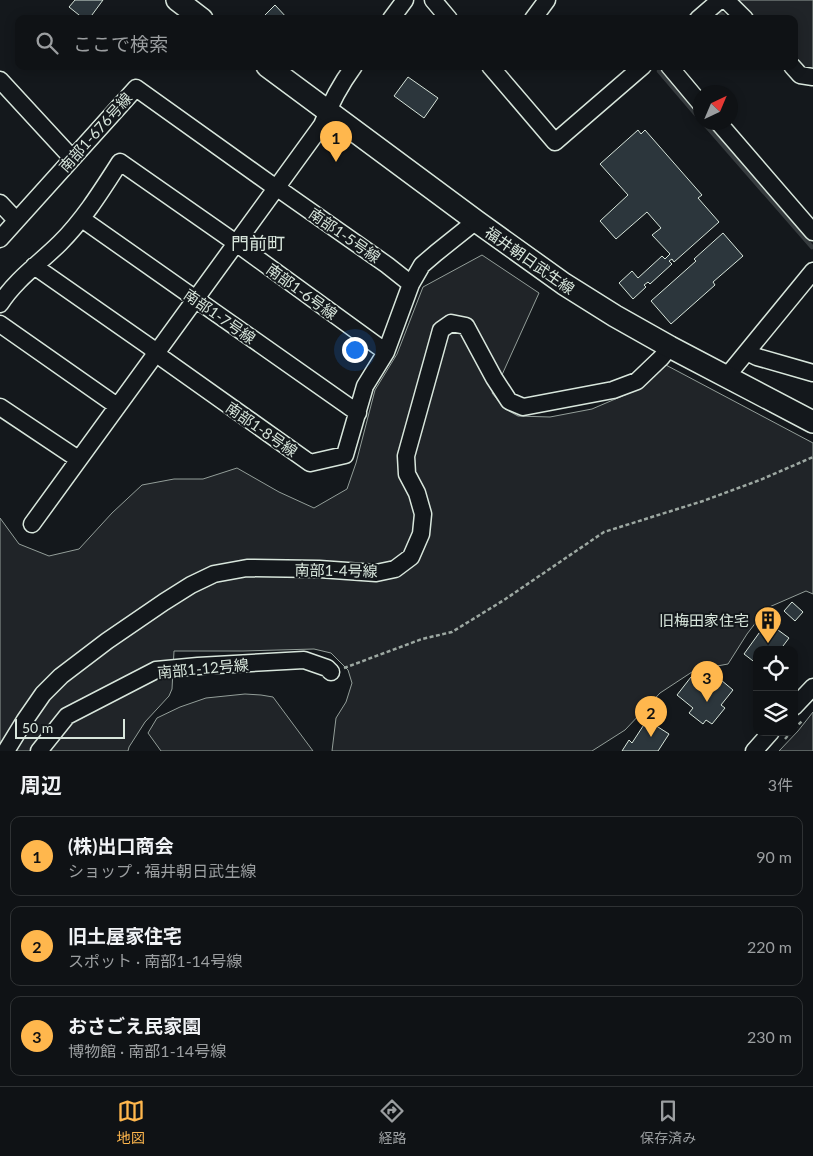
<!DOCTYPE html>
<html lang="ja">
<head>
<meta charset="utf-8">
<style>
  :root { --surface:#0f1215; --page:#1d2022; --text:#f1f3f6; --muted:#9b9ea0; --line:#2f3234; --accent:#ffb74d }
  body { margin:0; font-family:Lato,"Noto Sans JP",sans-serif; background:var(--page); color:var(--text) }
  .controls { position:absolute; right:15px; bottom:15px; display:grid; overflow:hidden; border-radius:10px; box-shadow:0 2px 12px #0003 }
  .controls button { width:45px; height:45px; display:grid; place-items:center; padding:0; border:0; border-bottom:1px solid var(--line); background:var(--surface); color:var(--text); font:25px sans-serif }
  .compass { position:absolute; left:693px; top:85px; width:45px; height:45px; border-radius:50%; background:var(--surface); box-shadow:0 2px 12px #0003; rotate:44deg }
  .scale { position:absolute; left:15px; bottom:12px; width:110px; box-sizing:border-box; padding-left:5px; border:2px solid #d8e6dc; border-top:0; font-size:14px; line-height:18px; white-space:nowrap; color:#d8e6dc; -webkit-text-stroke:4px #14181c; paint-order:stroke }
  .you { position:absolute; left:354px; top:349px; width:18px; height:18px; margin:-12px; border:4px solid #fff; border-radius:50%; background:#1a73e8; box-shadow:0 0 0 8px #1a73e833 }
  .badge { display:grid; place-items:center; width:32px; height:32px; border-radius:50%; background:var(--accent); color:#111; font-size:16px; font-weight:700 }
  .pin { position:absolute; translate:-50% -41px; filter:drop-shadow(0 1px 2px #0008) }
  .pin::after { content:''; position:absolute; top:26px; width:18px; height:15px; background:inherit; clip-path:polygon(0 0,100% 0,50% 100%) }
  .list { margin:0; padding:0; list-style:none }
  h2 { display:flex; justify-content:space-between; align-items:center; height:65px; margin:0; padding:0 20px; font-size:21px }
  h2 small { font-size:16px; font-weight:400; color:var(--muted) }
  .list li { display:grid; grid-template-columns:32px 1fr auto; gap:15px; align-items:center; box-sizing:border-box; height:80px; margin:0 10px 10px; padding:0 10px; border:1px solid var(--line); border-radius:10px }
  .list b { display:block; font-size:19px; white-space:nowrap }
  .list p { margin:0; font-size:16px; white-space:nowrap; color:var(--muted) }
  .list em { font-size:16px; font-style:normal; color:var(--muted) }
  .icon { flex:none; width:28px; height:28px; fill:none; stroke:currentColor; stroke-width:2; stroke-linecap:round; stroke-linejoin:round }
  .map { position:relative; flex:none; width:813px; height:751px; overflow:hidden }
  .search { position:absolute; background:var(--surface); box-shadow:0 2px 12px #0003; left:15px; right:15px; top:15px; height:55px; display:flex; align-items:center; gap:12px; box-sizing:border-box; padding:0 18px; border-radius:10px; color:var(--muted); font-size:19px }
  .sheet { height:335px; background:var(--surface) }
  nav { display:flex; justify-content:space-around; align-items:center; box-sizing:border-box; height:70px; border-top:1px solid var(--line); background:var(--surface); font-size:14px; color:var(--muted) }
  nav a { display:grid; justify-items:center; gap:2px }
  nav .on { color:var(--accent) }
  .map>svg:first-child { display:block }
  .green { fill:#202428; stroke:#939e99 }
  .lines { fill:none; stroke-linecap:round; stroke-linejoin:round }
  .stream { stroke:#363b3e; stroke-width:4.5 }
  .building { fill:#2c363c; stroke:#d8e6dc }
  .minor-casing { stroke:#d8e6dc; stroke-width:19 }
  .major-casing { stroke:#d8e6dc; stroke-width:24 }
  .path { stroke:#9da8a2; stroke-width:2.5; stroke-dasharray:4 2.5; stroke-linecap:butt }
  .minor { stroke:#14181c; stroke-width:16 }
  .major { stroke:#14181c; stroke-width:21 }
  .labels { text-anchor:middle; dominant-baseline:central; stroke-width:4; stroke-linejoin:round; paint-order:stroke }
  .street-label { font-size:15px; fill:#d8e6dc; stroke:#14181c }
  .poi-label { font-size:15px; fill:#d8e6dc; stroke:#14181c; text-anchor:end }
  .quarter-label { font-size:18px; fill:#d8e6dc; stroke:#14181c }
</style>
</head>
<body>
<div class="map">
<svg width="813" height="751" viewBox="0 0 813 751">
  <rect width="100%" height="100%" fill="#14181c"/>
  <!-- green -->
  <path class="green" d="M736 0H813V70L803 68 794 59V19H753L736 1Z
    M482 255 539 293 501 377 492 393 505 409 518 416 550 417 592 409 627 394 640 387 664 364 813 443V594L806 591 767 608 747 634 728 664 695 670 660 693 625 730 592 751H332L336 718 346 702 352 683 348 670 331 653 314 649 243 651H174L172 689 169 696 145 722 129 747 128 751H0V518L19 544 49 556 79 549 112 513 142 485 174 479H203L237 468 279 492 314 508 347 489 356 463 375 390 397 354 423 287Z
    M245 694 261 695 273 697 313 751H161L148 733 157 718 180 707 206 698Z
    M813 712V751H779L798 731Z"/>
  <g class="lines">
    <!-- stream -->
    <path class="stream" d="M719 19 723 15 720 13
      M661 69 659 71 700 119
      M703 122 812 247"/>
  </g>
  <!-- building -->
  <path class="building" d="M75 0H103L89 19H84L69 7Z
    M275 5 288 19H261Z
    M408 77 438 98 424 118 394 96Z
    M638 130 641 134 645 130 702 195 698 198 719 222 674 262 672 259 669 261 672 264 650 284 648 282 644 285 646 287 633 299 619 283 632 271 638 278 662 256 665 259 670 254 652 235 661 228 647 212 616 239 600 221 628 195 600 164Z
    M723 233 743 256 713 282 715 285 671 324 651 301 696 261 694 259Z
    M792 602 803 612 795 621 784 611Z
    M767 622 789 638 780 650H757V664L744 654Z
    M715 675 733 690 721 705 725 708 712 724 706 720 703 724 689 713 693 708 677 695 691 677 704 688Z
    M647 720 669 734 658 751H622L629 740 632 743Z"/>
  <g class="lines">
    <!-- minor casing -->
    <g class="minor-casing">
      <path id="minor" d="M433 0 449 19
        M726 0 745 19
        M391 19 405 0
        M533 19 547 0
        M698 19 720 0
        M490 66 555 142 643 66
        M669 66 700 103
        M792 66 800 75 813 77
        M0 80 72 158
        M718 122 813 232
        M0 203 16 220
        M82 219 358 413
        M0 239 136 88 269 183 283 192 387 265 411 284
        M34 266 150 347 162 358 310 463 345 455 365 386 386 352 411 284 422 265 436 253 476 221
        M0 304C16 279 40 263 60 243 84 219 102 190 120 162L236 243 386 352
        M0 324 117 406
        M747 352 757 357 813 373
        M727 376 813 271
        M0 407 78 459
        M32 524 322 125C330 104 340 85 354 66
        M794 707 813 687
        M6 751 25 720 43 694 61 676 107 641 164 602 191 585 214 574 247 568 319 569 376 573 395 569 411 557 421 534 423 514 417 493 407 474 406 456 441 330 451 323 466 326 494 378 509 401 523 407 613 390 637 381 661 358 670 347
        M39 751 67 716 156 670 198 666 304 660 327 668 331 672
        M754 751 771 732"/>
    </g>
    <!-- major casing -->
    <g class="major-casing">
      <path id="major" d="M177 0 202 19
        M267 66 476 221 564 284 615 316 670 347 813 422"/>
    </g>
    <!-- path -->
    <path class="path" d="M344 668 422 639 452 632 504 600 604 532 703 501 760 480 813 457
      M794 729 802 721
      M785 739 791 732"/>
    <!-- minor -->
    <use href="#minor" class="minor"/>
    <!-- major -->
    <use href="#major" class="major"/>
  </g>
  <!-- icons -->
  <defs>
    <g id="building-pin" transform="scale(1.4375)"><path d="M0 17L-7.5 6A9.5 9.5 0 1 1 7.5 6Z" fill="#ffb74d" stroke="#14181c"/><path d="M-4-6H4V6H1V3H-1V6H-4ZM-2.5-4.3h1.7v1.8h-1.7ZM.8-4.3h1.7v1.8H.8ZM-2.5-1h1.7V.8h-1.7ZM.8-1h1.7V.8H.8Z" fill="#111"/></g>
  </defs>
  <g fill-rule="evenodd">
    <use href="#building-pin" x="768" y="620"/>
  </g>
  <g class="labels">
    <!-- street labels -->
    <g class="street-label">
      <text transform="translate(95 132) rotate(-48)">南部1-676号線</text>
      <text transform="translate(345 235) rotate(35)">南部1-5号線</text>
      <text transform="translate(530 260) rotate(35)">福井朝日武生線</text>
      <text transform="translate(302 291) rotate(36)">南部1-6号線</text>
      <text transform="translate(220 316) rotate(35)">南部1-7号線</text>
      <text transform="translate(262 429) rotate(35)">南部1-8号線</text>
      <text transform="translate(336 570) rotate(1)">南部1-4号線</text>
      <text transform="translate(203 668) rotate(-5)">南部1-12号線</text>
    </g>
    <!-- poi labels -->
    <g class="poi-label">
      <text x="749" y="620">旧梅田家住宅</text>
    </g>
    <!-- quarter labels -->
    <g class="quarter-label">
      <text x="258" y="243">門前町</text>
    </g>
  </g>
</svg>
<div class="controls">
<button><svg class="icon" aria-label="locate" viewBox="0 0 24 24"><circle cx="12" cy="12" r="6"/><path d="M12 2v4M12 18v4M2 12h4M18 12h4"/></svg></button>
<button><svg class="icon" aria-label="layers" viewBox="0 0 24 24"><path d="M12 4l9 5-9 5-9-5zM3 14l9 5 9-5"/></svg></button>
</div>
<svg class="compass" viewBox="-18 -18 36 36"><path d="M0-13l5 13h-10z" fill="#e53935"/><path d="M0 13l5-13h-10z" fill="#9b9ea0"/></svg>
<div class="scale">50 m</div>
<div class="you"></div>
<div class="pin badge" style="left:336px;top:162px">1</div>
<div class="pin badge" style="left:651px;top:737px">2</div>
<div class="pin badge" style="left:707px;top:702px">3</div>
<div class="search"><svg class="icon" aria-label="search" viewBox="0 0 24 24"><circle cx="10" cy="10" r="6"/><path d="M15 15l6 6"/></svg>ここで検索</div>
</div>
<section class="sheet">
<h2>周辺<small>3件</small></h2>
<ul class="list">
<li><span class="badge">1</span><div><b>(株)出口商会</b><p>ショップ · 福井朝日武生線</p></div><em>90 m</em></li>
<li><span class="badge">2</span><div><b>旧土屋家住宅</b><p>スポット · 南部1-14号線</p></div><em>220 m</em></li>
<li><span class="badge">3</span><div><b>おさごえ民家園</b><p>博物館 · 南部1-14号線</p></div><em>230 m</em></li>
</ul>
</section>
<nav>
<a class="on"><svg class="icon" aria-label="map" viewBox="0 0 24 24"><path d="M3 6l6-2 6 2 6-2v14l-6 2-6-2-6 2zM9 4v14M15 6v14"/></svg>地図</a>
<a><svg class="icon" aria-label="directions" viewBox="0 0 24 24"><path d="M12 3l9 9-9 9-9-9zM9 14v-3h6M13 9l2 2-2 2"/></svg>経路</a>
<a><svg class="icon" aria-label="saved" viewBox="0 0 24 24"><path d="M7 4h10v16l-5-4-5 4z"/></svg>保存済み</a>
</nav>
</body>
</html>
